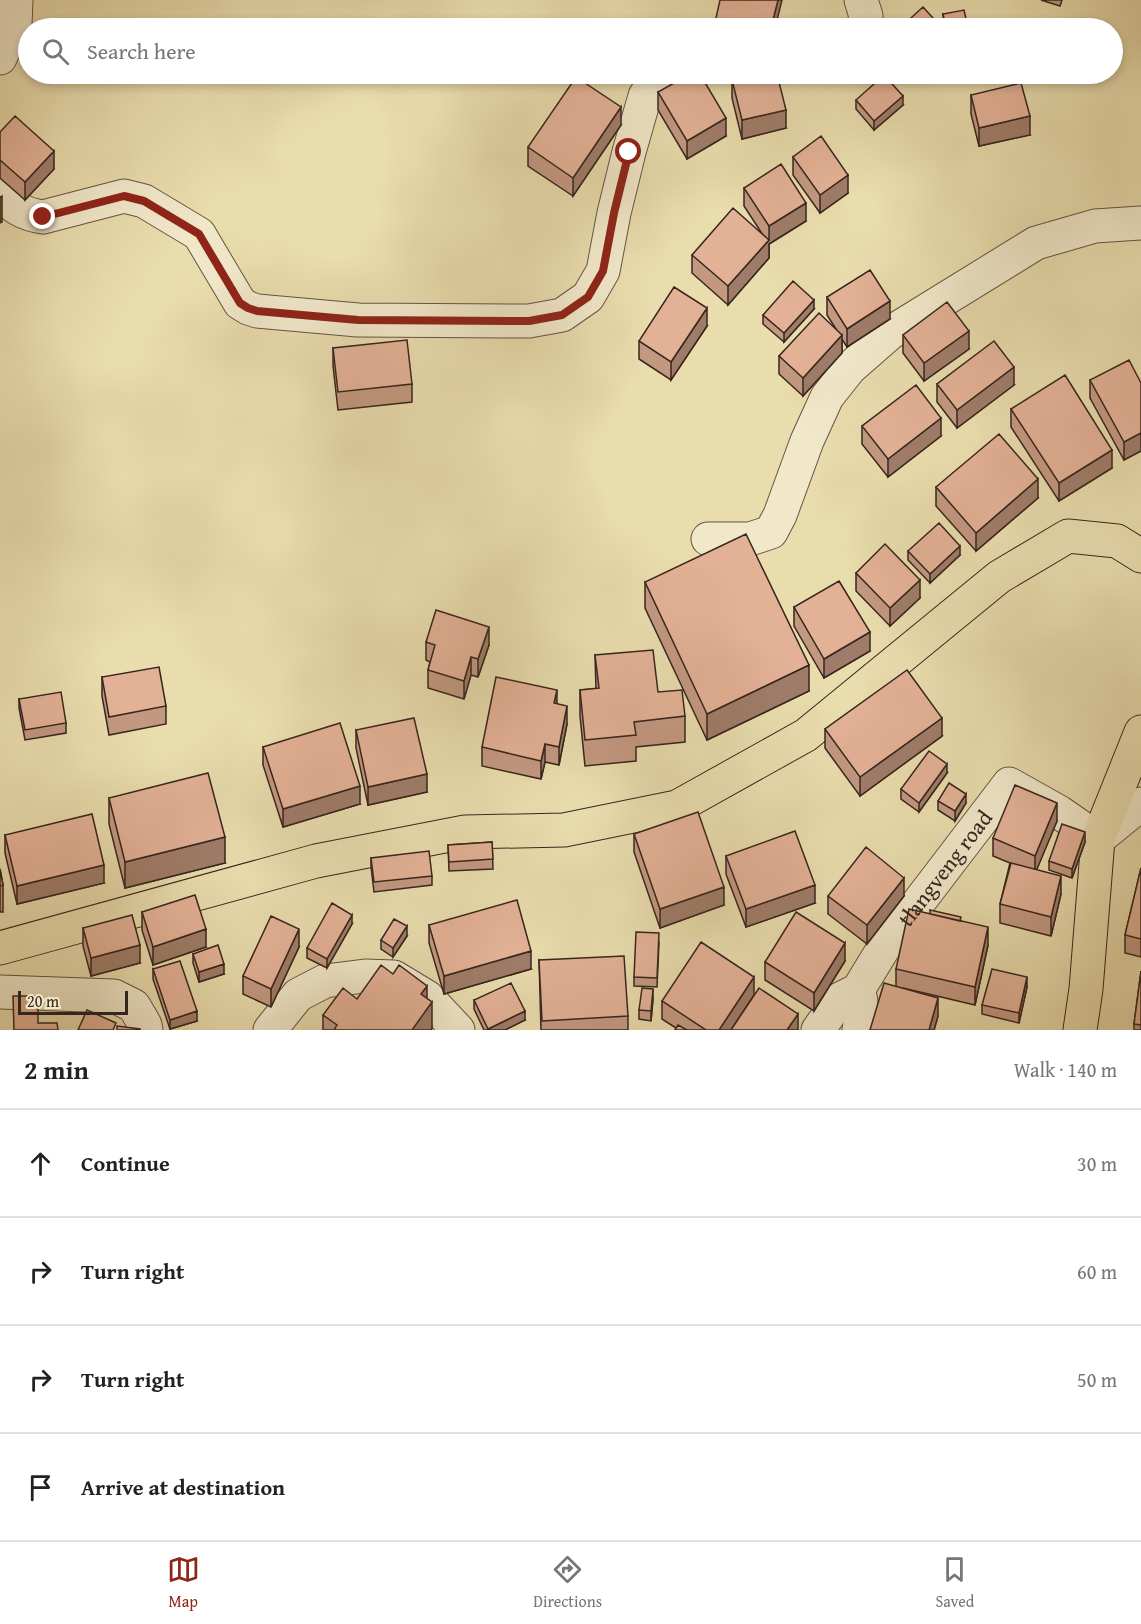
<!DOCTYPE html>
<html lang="en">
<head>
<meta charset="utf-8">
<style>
  :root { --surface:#fff; --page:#f6f6f6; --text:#222; --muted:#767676; --line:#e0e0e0; --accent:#8f2418 }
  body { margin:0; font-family:"Gentium Book Plus",serif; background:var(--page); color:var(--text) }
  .scale { position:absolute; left:18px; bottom:15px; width:110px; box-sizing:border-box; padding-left:6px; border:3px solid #37261e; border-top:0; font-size:16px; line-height:21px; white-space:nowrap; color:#37261e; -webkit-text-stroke:4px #f1e8ca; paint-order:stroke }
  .stop { position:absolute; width:18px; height:18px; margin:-14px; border:4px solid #8f2418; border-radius:50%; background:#fff }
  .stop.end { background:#8f2418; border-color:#fff; box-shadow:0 2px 6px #0008 }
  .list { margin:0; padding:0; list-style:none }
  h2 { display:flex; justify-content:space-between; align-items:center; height:78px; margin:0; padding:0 24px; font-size:26px }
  h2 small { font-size:20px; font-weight:400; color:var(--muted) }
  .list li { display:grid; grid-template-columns:39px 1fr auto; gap:18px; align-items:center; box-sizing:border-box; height:108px; padding:0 24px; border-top:2px solid var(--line) }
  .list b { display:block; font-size:22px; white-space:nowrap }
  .list em { font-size:20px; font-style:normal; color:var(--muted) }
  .icon { flex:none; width:33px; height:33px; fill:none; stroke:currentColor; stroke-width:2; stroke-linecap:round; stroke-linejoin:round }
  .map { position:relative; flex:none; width:1141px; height:1030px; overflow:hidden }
  .search { position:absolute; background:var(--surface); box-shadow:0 3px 9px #0003; left:18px; right:18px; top:18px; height:66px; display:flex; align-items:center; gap:15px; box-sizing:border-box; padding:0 21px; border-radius:33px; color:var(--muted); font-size:22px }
  .sheet { height:510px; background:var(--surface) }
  nav { display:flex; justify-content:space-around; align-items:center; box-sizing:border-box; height:84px; border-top:2px solid var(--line); background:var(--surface); font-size:16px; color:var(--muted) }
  nav a { display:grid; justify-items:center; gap:3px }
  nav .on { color:var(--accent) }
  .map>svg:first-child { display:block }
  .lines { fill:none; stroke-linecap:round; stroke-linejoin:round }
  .minor-casing { stroke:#645442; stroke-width:35 }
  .highway-casing { stroke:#37261e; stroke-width:35 }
  .minor { stroke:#f1e8ca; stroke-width:33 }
  .highway { stroke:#e9dcad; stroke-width:33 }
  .wall { fill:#c39881; stroke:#37261e; stroke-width:1.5 }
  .shaded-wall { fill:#9f7c69; stroke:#37261e; stroke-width:1.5 }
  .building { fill:#e3b196; stroke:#37261e; stroke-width:1.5 }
  .route { stroke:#8f2418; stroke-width:8 }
  .labels { text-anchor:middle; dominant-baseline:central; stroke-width:4.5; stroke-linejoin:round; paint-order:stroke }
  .street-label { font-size:22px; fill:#37261e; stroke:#f1e8ca }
</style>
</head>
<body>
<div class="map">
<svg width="1141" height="1030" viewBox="0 0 1141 1030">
  <rect width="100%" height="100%" fill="#e9dcad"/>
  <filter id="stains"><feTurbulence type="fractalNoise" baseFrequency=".00333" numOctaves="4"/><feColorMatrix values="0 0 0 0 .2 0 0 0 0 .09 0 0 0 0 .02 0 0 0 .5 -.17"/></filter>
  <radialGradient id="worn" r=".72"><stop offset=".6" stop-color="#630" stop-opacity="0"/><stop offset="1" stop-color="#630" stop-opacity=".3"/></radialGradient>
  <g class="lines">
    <!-- minor casing -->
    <g class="minor-casing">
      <g id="minor">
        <path d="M861 0 866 16 863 28"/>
        <path d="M0 58 15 24 16 0"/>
        <path d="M0 194C15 208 23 214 43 217L124 196 144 201 199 234 240 303 248 308 257 311 358 320 529 321 562 315 588 297 603 271 614 213 629 152 645 96 659 74"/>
        <path d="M708 539H750L771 532 780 515 807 441 827 397 850 368 890 333 1036 243 1095 226 1141 223"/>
        <path d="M858 990C863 1004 862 1015 859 1030"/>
        <path d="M0 992 114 996 134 1006 145 1025 146 1030"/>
        <path d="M270 1030 298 995 325 981 365 976 394 977 427 997 458 1030"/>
        <path id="s1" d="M818 1030 840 999 858 990 883 949 1009 784 1059 812 1098 839 1141 804"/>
      </g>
    </g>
    <!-- highway casing -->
    <g class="highway-casing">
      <path id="highway" d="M0 948 316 861 465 832 564 830 677 807 806 735 999 577 1068 536 1117 541 1141 556
        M1080 1030 1086 989 1098 839 1141 732"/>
    </g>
    <!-- minor -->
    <use href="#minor" class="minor"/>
    <!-- highway -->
    <use href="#highway" class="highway"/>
  </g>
  <!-- wall -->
  <path class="wall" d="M1041 0H1062L1060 6Z
    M943 14 968 28H944Z
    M898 74H914L905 82Z
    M732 80 786 128 742 139 732 98Z
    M658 92 726 136 687 159 658 110Z
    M971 95 1030 135 979 146 971 114Z
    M856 100 903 105 874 130 856 109Z
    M621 125 573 196 528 166V147Z
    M0 132 54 169 25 200 0 178Z
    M793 157 848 193 820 213 793 175Z
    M744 188 806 221 769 244V258L728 305 692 273V255L763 235 744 206Z
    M827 297 890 319 847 347 842 339V353L803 396 779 374V356L836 329 827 315Z
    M814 309 784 342 763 324V315Z
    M707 326 671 380 639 359V341Z
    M903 335 969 349 924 381 903 353Z
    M333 348 412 384V402L338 410 333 366Z
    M1090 380 1141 383V451L1124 460 1090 398Z
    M937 384 1014 385 957 428 937 402Z
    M1011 409 1112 468 1059 501 1011 427Z
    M862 426 941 436 888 477 862 444Z
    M936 487 1038 498 976 551 936 506Z
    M908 551 960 555 930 583 908 560Z
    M856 573 920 598 890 626 856 591Z
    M645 582 809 691 707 740 645 608Z
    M794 607 870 651 824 678 794 626Z
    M426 642 489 645 478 677 471 675 464 699 428 688V670L430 662 426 660Z
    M595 655 658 692 685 716V742L636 747V761L585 766 580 716V690L596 689Z
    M102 677 166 706V724L109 735 102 696Z
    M19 699 66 723V733L25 740 19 708Z
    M557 703 567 724 559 765 545 762 541 779 482 766V747Z
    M825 729 942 736 860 796 825 748Z
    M356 730 427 792 368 805 356 748Z
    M263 747 360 804 283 827 263 765Z
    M947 773 919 812 901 799V789Z
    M109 798 225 863 125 888 109 824Z
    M938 801 966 803 955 821 938 810Z
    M1057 821 1036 869 1061 894 1051 936 1000 923V904L1010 863 993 856V838Z
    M634 834 724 905 660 928 634 852Z
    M5 835 104 883 17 904 5 853Z
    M492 842 493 869 449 871 448 845Z
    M1085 842 1072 878 1049 870V861Z
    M726 856 815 903 746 927 726 874Z
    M371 858 432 876V885L374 892 371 867Z
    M1141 868V957L1125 953V935Z
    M0 869 3 885V912H0Z
    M828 896H904L867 944 828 914Z
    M142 912 206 947 153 965 142 930Z
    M961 921 988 945 975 1005 903 988 938 1016 934 1030H870L896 987V969Z
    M352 924 327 968 307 958V948Z
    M429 925 531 969 444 994 429 943Z
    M83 928 140 963 91 976 83 946Z
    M407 936 393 957 381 949V940Z
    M659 943 657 987 634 986V977Z
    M299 947 271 1007 243 994V976Z
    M193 954 224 974 199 982 193 963Z
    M539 960 628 1016V1030H541Z
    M845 961 814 1011 765 980V962Z
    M153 969 197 1021 170 1029 153 979Z
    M1141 971V1030H1134V1024Z
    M393 974 427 999 432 1028 431 1030H323V1015L357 999Z
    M1027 987 1019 1023 982 1014V1005Z
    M754 995 798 1030H675L676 1028 662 1019V1001Z
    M653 999 651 1021 639 1019V1010Z
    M474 1000 525 1020 505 1030H484L474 1009Z"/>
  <!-- shaded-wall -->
  <path class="shaded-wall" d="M778 0H782L775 28H771Z
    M905 74H914L905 82Z
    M903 96V105L874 130V121Z
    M621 107V125L573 196V178Z
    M786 110V128L742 139V120Z
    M1030 116V135L979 146V128Z
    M726 118V136L687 159V141Z
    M54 151V169L25 200V182Z
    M848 175V193L820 213V195Z
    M2 196V222L0 223V197Z
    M806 203V221L769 244V258L728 305V286L769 240V226Z
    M814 300V309L784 342V333Z
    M890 301V319L847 347V329Z
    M707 308V326L671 380V362Z
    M969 331V349L924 381V363Z
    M842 335V353L803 396V378Z
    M1014 367V385L957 428V410Z
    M941 418V436L888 477V459Z
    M1141 433V451L1124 460V442Z
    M1112 450V468L1059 501V483Z
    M1038 479V498L976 551V533Z
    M960 546V555L930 583V574Z
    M920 580V598L890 626V608Z
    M489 627V645L478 677V659Z
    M870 632V651L824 678V659Z
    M471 657V675L464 699V681Z
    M809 665V691L707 740V714Z
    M557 690V708L554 703Z
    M567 706V724L559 765V747Z
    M942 718V736L860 796V777Z
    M545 744V762L541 779V761Z
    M947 764V773L919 812V803Z
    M427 774V792L368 805V787Z
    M360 786V804L283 827V809Z
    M966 794V803L955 821V811Z
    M1057 803V821L1035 874V856Z
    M1085 832V842L1072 878V869Z
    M225 837V863L125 888V862Z
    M104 865V883L17 904V886Z
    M1061 876V894L1051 936V917Z
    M904 878V896L867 944V925Z
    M815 885V903L746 927V909Z
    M724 887V905L660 928V909Z
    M352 915V924L327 968V959Z
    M407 926V936L393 957V948Z
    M988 927V945L975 1005V987Z
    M206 929V947L153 965V947Z
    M299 929V947L271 1007V989Z
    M845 943V961L814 1011V993Z
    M140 945V963L91 976V958Z
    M531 951V969L444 994V976Z
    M224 964V974L199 982V972Z
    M754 977V995L731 1030H719Z
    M1027 977V987L1019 1023V1013Z
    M427 986V1009L432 1002V1028L431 1030H412L421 994Z
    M653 989V999L651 1021V1011Z
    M938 998V1016L934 1030H929Z
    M197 1011V1021L170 1029V1020Z
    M525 1011V1020L505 1030H488V1029Z
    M798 1014V1030H787Z"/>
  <!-- building -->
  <path class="building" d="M720 0H778L771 28H720L714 27Z
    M923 7 942 28H900Z
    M964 10 968 28H946L943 14Z
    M690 74H700L726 118 687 141 658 92Z
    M758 74H777L786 110 742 120 732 80Z
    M884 75 903 96 874 121 856 100Z
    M576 77 621 107 573 178 528 147Z
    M1021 83 1030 116 979 128 971 95Z
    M15 116 54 151 25 182 0 160V132Z
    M821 136 848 175 820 195 793 157Z
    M781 164 806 203 769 226 744 188Z
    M733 208 769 240 728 286 692 255Z
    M870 270 890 301 847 329 827 297Z
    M793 281 814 300 784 333 763 315Z
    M674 287 707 308 671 362 639 341Z
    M947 302 969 331 924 363 903 335Z
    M819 313 842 335 803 378 779 356Z
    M407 340 412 384 338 392 333 348Z
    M994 341 1014 367 957 410 937 384Z
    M1129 360 1141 383V433L1124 442 1090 380Z
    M1065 375 1112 450 1059 483 1011 409Z
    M916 385 941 418 888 459 862 426Z
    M999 434 1038 479 976 533 936 487Z
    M939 523 960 546 930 574 908 551Z
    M746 534 809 665 707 714 645 582Z
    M885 544 920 580 890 608 856 573Z
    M839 581 870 632 824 659 794 607Z
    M436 610 489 627 478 659 471 657 464 681 428 670 435 645 426 642Z
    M653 650 658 692 682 690 685 716 634 722 636 735 585 740 580 690 599 688 595 655Z
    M159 667 166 706 109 717 102 677Z
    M907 670 942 718 860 777 825 729Z
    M496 677 557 690 554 703 567 706 559 747 545 744 541 761 482 747Z
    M61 692 66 723 25 730 19 699Z
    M414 718 427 774 368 787 356 730Z
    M340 723 360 786 283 809 263 747Z
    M929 751 947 764 919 803 901 789Z
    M208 773 225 837 125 862 109 798Z
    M949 783 966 794 955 811 938 801Z
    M1015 785 1057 803 1035 856 993 838Z
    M698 812 724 887 660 909 634 834Z
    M92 814 104 865 17 886 5 835Z
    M1062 824 1085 832 1072 869 1049 861Z
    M795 831 815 885 746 909 726 856Z
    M492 842 493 859 449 862 448 845Z
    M866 847 904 878 867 925 828 896Z
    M429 851 432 876 374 882 371 858Z
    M1011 863 1061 876 1051 917 1000 904Z
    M1141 868V939L1125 935Z
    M0 869 3 885 0 886Z
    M195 895 206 929 153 947 142 912Z
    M517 900 531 951 444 976 429 925Z
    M332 903 352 915 327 959 307 948Z
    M909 909 988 927 975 987 896 969Z
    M930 910 961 917 960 921 930 914Z
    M796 912 845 943 814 993 765 962Z
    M132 915 140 945 91 958 83 928Z
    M271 916 299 929 271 989 243 976Z
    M394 919 407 926 393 948 381 940Z
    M636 932 659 933 657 978 634 977Z
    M701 942 754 977 719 1030H706L662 1001Z
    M218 945 224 964 199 972 193 954Z
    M624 956 628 1016 542 1021 539 960Z
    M180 961 197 1011 170 1020 153 969Z
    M381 965 393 974 399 965 427 986 421 994 432 1002 412 1030H334L337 1025 323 1015 343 988 357 999Z
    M992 969 1027 977 1019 1013 982 1005Z
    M1141 971V1025L1134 1024Z
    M511 983 525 1011 488 1029 474 1000Z
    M884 983 938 998 929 1030H870Z
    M642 988 653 989 651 1011 639 1010Z
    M759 988 798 1014 787 1030H731Z
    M13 996H38V1023H57L58 1030H14Z
    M87 1010 116 1023 113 1030H78Z
    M678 1025 687 1030H675Z
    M117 1026 140 1029V1030H117Z"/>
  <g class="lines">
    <!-- route -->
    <path class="route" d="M43 217 124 196 144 201 199 234 240 303 248 308 257 311 358 320 529 321 562 315 588 297 603 271 614 213 629 152"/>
  </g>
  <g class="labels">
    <!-- street labels -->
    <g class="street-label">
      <text stroke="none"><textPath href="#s1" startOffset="208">tlangveng road</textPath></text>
    </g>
  </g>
  <rect width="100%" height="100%" filter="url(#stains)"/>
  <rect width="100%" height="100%" fill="url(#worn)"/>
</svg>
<div class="scale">20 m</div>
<div class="stop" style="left:629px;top:152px"></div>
<div class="stop end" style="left:43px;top:217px"></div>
<div class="search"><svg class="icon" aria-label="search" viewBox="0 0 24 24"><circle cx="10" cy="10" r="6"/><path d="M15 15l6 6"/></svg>Search here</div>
</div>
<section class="sheet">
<h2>2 min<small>Walk · 140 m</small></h2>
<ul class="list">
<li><svg class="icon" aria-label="ahead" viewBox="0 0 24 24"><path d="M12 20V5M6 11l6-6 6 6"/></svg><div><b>Continue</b></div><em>30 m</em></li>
<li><svg class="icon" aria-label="right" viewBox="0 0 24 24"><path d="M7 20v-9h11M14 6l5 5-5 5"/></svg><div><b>Turn right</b></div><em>60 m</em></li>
<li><svg class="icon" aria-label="right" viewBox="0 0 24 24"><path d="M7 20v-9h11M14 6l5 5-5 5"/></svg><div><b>Turn right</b></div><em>50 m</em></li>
<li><svg class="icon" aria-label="arrive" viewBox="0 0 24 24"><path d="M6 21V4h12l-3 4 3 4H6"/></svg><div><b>Arrive at destination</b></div></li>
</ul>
</section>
<nav>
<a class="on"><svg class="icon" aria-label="map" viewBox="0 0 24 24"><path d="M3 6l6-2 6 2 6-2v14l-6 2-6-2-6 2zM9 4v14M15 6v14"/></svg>Map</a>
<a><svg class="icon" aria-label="directions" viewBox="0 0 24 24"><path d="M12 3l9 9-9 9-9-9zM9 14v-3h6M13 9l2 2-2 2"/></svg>Directions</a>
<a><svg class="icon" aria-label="saved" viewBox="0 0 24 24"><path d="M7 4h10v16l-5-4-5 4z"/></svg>Saved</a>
</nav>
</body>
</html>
